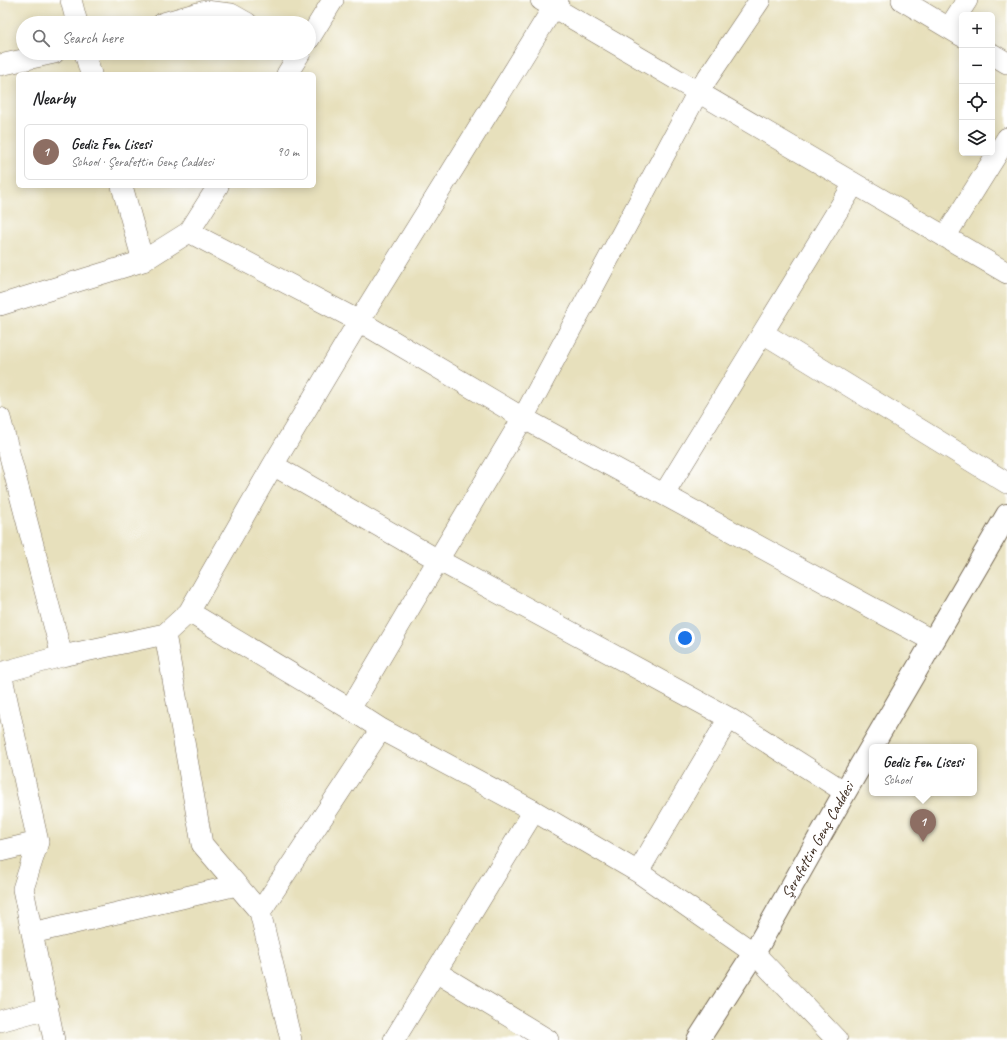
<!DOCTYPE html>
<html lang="en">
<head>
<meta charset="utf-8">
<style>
  :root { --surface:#fff; --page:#f6f6f6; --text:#202124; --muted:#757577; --line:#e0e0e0; --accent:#0f766e }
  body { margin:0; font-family:Caveat,sans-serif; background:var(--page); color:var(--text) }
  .controls { position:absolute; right:12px; top:12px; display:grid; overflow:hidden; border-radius:6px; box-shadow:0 2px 10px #0003 }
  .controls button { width:36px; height:36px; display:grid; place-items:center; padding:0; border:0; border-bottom:1px solid var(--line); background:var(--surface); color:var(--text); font:20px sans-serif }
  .you { position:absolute; left:685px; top:638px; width:14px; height:14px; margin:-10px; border:3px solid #fff; border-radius:50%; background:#1a73e8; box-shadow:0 0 0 6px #1a73e833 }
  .badge { display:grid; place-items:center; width:26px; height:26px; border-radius:50%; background:var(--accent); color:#fff; font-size:13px; font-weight:700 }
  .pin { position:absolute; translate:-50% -33px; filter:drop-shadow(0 1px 2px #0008) }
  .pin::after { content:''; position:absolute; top:21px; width:14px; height:12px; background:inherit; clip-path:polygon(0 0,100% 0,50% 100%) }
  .popup { position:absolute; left:869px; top:744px; width:108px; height:52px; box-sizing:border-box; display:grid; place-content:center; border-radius:6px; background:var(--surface); filter:drop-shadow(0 1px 3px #0005); font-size:13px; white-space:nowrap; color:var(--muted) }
  .popup b { font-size:15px; color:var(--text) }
  .popup::after { content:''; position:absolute; left:50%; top:100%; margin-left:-8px; border:8px solid transparent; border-top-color:var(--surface) }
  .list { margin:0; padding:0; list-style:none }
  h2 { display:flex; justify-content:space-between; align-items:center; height:52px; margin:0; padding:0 16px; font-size:17px }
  h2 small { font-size:13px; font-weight:400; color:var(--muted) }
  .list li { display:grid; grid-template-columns:26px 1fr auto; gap:12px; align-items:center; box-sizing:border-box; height:56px; margin:0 8px 8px; padding:0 8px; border:1px solid var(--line); border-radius:6px }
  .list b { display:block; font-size:15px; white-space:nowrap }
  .list p { margin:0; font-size:13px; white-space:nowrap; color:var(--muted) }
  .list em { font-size:13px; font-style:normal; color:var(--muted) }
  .icon { flex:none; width:22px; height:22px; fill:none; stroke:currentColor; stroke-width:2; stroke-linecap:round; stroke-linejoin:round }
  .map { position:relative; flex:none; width:1007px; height:1040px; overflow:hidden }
  .search { position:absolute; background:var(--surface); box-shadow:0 2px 10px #0003; left:16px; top:16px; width:300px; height:44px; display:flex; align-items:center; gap:10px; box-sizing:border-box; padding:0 14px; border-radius:22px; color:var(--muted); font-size:15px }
  .panel { position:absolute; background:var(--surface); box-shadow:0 2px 10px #0003; left:16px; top:72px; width:300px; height:116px; border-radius:6px }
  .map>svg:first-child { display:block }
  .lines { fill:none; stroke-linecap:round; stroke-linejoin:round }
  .minor-casing { stroke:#776a55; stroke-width:22 }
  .tertiary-casing { stroke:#776a55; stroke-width:24 }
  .minor { stroke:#fff; stroke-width:21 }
  .tertiary { stroke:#fff; stroke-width:22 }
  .labels { text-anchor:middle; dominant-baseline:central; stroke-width:4; stroke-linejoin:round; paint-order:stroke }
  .street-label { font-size:16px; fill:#3b2a1e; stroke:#fff }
</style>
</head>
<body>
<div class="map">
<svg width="1007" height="1040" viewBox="0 0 1007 1040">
  <rect width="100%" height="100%" fill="#fff"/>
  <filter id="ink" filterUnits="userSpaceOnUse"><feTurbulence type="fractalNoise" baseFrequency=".025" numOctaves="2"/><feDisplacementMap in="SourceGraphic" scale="8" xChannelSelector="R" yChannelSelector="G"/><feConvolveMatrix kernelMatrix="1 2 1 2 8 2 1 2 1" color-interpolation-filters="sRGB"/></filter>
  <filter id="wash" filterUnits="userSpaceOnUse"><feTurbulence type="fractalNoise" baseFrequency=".012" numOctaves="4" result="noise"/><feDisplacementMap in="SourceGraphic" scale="16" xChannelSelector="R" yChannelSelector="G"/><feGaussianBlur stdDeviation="0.9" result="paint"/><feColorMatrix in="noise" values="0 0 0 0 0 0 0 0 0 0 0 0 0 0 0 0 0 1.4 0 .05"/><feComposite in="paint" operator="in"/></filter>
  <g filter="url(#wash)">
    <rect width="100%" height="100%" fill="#e7e0bc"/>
  </g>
  <g filter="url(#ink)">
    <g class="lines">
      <!-- minor casing -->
      <g class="minor-casing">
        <path id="minor" d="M71 0 77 23
          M541 0 1007 273
          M902 0 962 36
          M163 23 205 11 231 14 247 23
          M949 28 967 0
          M309 39 333 0
          M85 53 91 74
          M992 54 1007 63
          M0 65 54 53
          M287 74 300 53
          M122 186 143 261
          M189 232 359 321 523 418 933 641
          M945 237 1007 138
          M0 305 143 261 189 232 218 186
          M763 333 1007 483
          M0 418 62 656
          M273 465 438 560 729 718 845 792
          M664 494 854 184
          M189 612 350 709 381 729 534 811 638 872 754 953 837 1040
          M165 634 202 844 260 912 291 1040
          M0 673 62 656 165 634 189 612 273 465 359 321 558 0
          M1 673 38 842 23 889 54 1040
          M350 709 438 560 523 418 698 92 760 0
          M0 851 38 842
          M638 872 729 718
          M260 912 381 729
          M32 933 237 885
          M436 972 548 1040
          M0 1021 48 1008
          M394 1040 534 811"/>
      </g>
      <!-- tertiary casing -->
      <g class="tertiary-casing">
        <g id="tertiary">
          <path id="s1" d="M698 1040 754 953 845 792 1007 515"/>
        </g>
      </g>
      <!-- minor -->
      <use href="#minor" class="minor"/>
      <!-- tertiary -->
      <use href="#tertiary" class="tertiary"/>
    </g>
  </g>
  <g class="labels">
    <!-- street labels -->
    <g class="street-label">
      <text stroke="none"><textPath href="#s1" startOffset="233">Şerafettin Genç Caddesi</textPath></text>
    </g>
  </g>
</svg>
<div class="controls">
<button>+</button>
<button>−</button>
<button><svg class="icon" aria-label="locate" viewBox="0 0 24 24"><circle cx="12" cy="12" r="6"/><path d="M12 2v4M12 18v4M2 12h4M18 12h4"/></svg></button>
<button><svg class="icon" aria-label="layers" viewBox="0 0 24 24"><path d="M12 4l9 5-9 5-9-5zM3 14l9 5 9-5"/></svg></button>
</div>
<div class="you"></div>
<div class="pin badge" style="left:923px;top:842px;background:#8d6e63">1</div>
<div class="popup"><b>Gediz Fen Lisesi</b>School</div>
<div class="search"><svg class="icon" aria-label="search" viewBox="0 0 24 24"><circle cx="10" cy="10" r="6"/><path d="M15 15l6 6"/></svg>Search here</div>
<section class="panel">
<h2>Nearby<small></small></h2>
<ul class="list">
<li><span class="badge" style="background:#8d6e63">1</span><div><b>Gediz Fen Lisesi</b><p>School · Şerafettin Genç Caddesi</p></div><em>90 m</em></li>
</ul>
</section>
</div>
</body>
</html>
